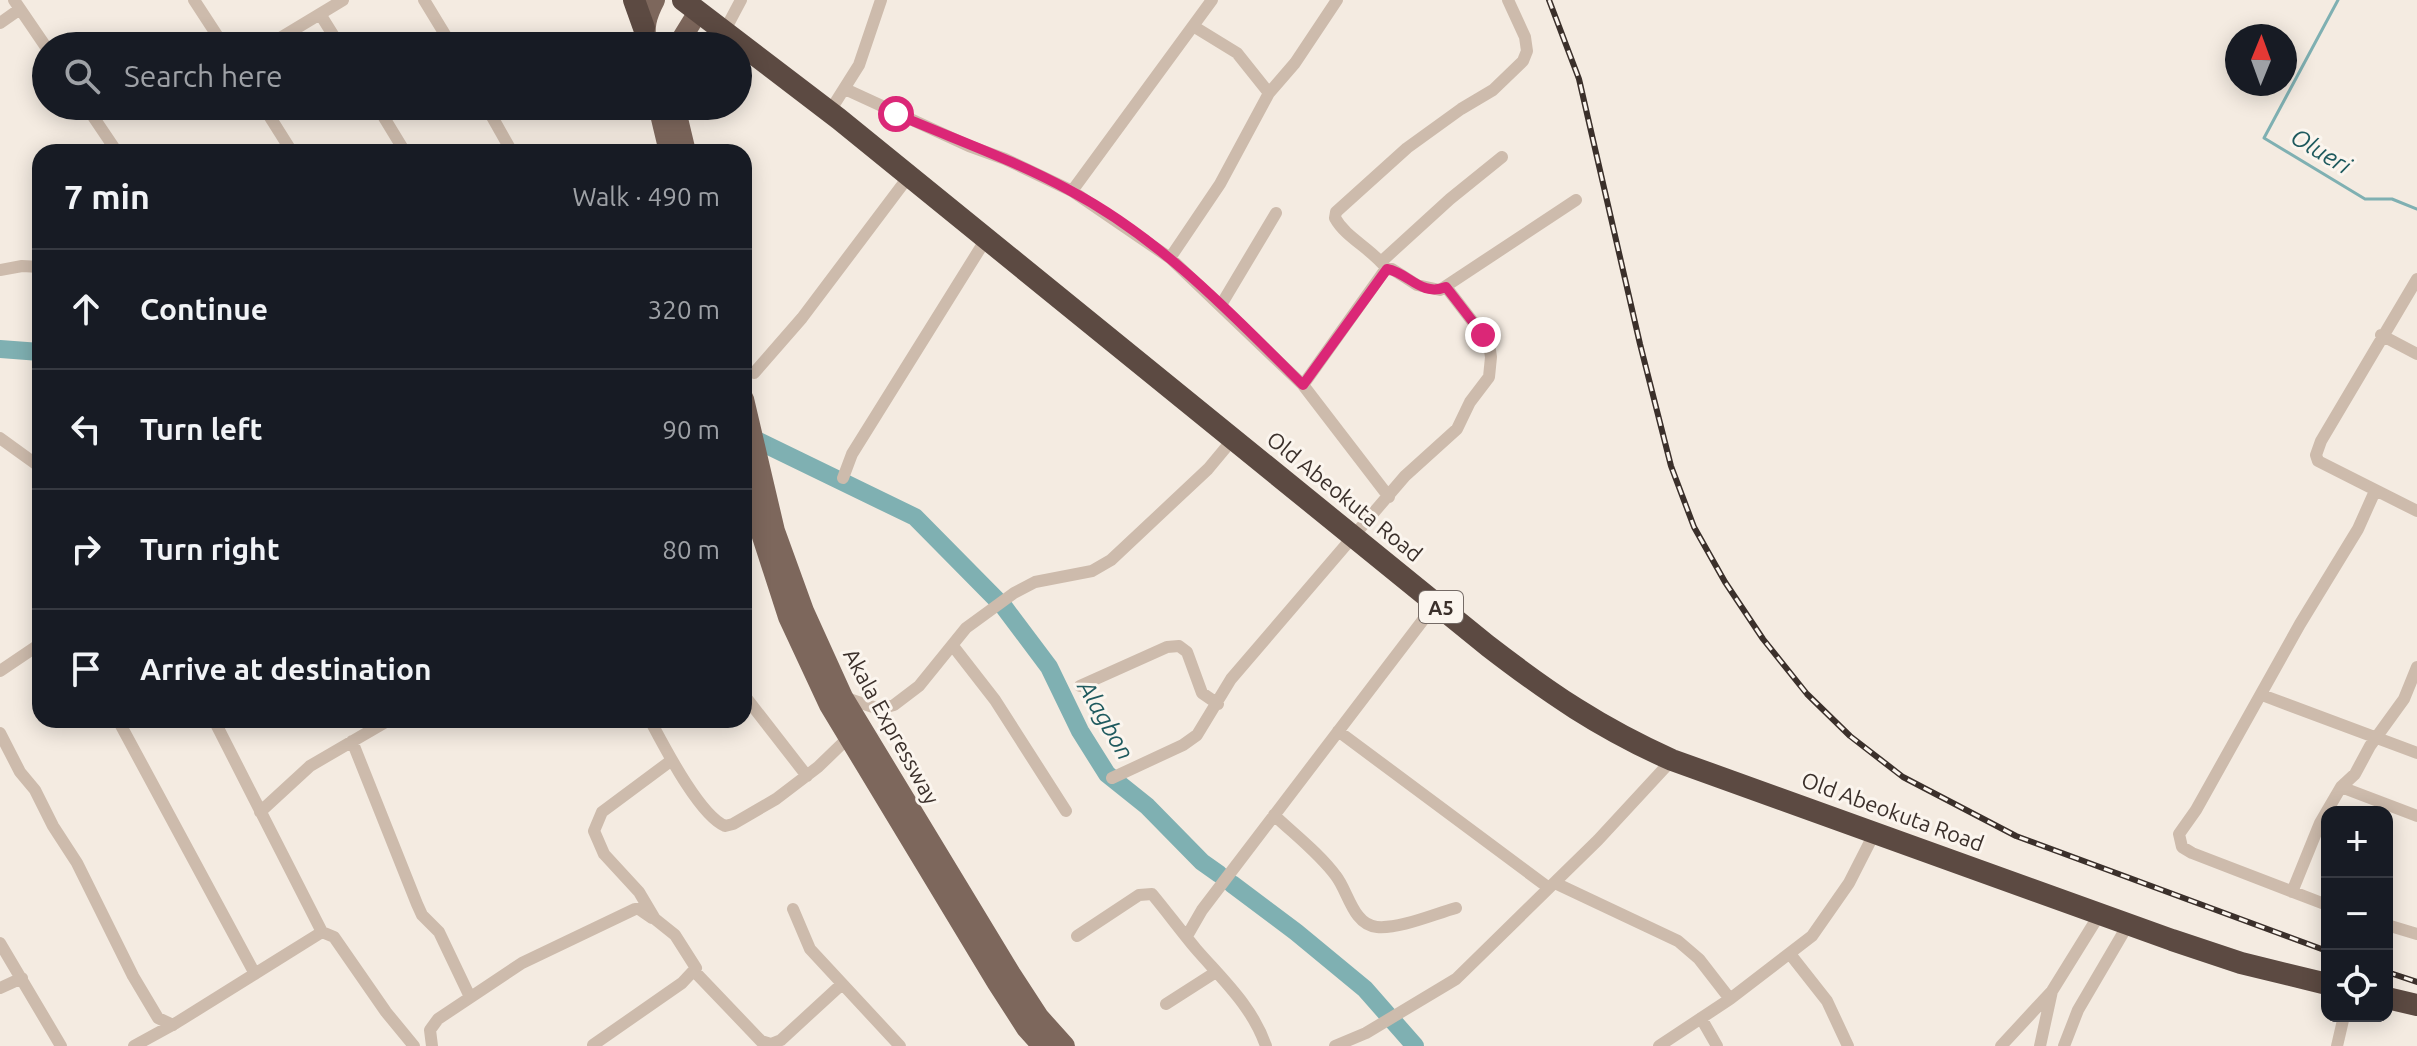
<!DOCTYPE html>
<html lang="en">
<head>
<meta charset="utf-8">
<style>
  :root { --surface:#171b24; --page:#20242c; --text:#f1f3f6; --muted:#9ea1a6; --line:#363941 }
  body { margin:0; font-family:Ubuntu,sans-serif; background:var(--page); color:var(--text) }
  .controls { position:absolute; right:24px; bottom:24px; display:grid; overflow:hidden; border-radius:16px; box-shadow:0 4px 20px #0003 }
  .controls button { width:72px; height:72px; display:grid; place-items:center; padding:0; border:0; border-bottom:2px solid var(--line); background:var(--surface); color:var(--text); font:40px sans-serif }
  .compass { position:absolute; left:2225px; top:24px; width:72px; height:72px; border-radius:50%; background:var(--surface); box-shadow:0 4px 20px #0003; rotate:1deg }
  .stop { position:absolute; width:24px; height:24px; margin:-18px; border:6px solid #db2777; border-radius:50%; background:#fff }
  .stop.end { background:#db2777; border-color:#fff; box-shadow:0 2px 8px #0008 }
  .list { margin:0; padding:0; list-style:none }
  h2 { display:flex; justify-content:space-between; align-items:center; height:104px; margin:0; padding:0 32px; font-size:34px }
  h2 small { font-size:26px; font-weight:400; color:var(--muted) }
  .list li { display:grid; grid-template-columns:52px 1fr auto; gap:24px; align-items:center; box-sizing:border-box; height:120px; padding:0 32px; border-top:2px solid var(--line) }
  .list b { display:block; font-size:30px; white-space:nowrap }
  .list em { font-size:26px; font-style:normal; color:var(--muted) }
  .icon { flex:none; width:44px; height:44px; fill:none; stroke:currentColor; stroke-width:2; stroke-linecap:round; stroke-linejoin:round }
  .map { position:relative; flex:none; width:2417px; height:1046px; overflow:hidden }
  .search { position:absolute; background:var(--surface); box-shadow:0 4px 20px #0003; left:32px; top:32px; width:720px; height:88px; display:flex; align-items:center; gap:20px; box-sizing:border-box; padding:0 28px; border-radius:44px; color:var(--muted); font-size:30px }
  .panel { position:absolute; background:var(--surface); box-shadow:0 4px 20px #0003; left:32px; top:144px; width:720px; height:584px; border-radius:24px }
  .map>svg:first-child { display:block }
  .lines { fill:none; stroke-linecap:round; stroke-linejoin:round }
  .stream { stroke:#7fb0b2; stroke-width:3 }
  .river { stroke:#7fb0b2; stroke-width:18 }
  .street { stroke:#cdbbac; stroke-width:12 }
  .primary { stroke:#7d675c; stroke-width:20 }
  .highway { stroke:#5c4a42; stroke-width:22 }
  .rail-casing { stroke:#3b302b; stroke-width:6 }
  .rail { stroke:#fbf5ee; stroke-width:3; stroke-dasharray:9; stroke-linecap:butt }
  .route { stroke:#db2777; stroke-width:10 }
  .labels { text-anchor:middle; dominant-baseline:central; stroke-width:6; stroke-linejoin:round; paint-order:stroke }
  .shield { fill:#fbf5ee; stroke:#756b66; stroke-width:2 }
  .shield-label { font-size:20px; font-weight:bold; fill:#3b302b }
  .street-label { font-size:22px; fill:#3b302b; stroke:#fbf5ee }
  .water-label { font-size:24px; font-style:italic; fill:#1f5a5e; stroke:#fbf5ee }
</style>
</head>
<body>
<div class="map">
<svg width="2417" height="1046" viewBox="0 0 2417 1046">
  <rect width="100%" height="100%" fill="#f4ebe1"/>
  <g class="lines">
    <!-- stream -->
    <path class="stream" d="M2338 0 2264 138 2365 199H2392L2417 209"/>
    <!-- river -->
    <path class="river" d="M0 349 40 352
      M744 434 915 517 996 599
      M1004 607 1049 667 1080 731 1107 774 1147 806 1202 862 1219 874
      M1232 884 1296 932 1365 989 1415 1046"/>
    <!-- street -->
    <path class="street" d="M14 0 46 47
      M194 0 224 46
      M424 0 452 46
      M320 14 340 46
      M0 23 20 9
      M1193 26 1237 53 1269 93
      M724 32 741 0
      M267 46 343 0
      M845 89 969 146 1005 159 1072 191 1170 258 1303 385 1389 497
      M86 106 117 152
      M263 106 292 152
      M377 106 405 152
      M486 106 512 152
      M830 111 859 65 881 0
      M1072 191 1212 0
      M1170 258 1220 184 1269 93 1295 63 1337 0
      M1382 261 1450 199 1502 157
      M1387 269C1371 248 1346 238 1335 218L1336 212 1407 148 1461 109 1493 90 1523 61 1527 51 1525 37 1508 0
      M0 270 22 266 40 267
      M2417 279 2321 441 2316 455 2318 461 2417 511
      M1221 305 1276 213
      M2381 335 2417 354
      M754 373 802 318 909 176
      M1303 385 1385 270 1392 269 1417 285 1440 290 1576 200
      M0 438 40 467
      M843 478 852 454 986 239
      M953 646 995 700 1066 811
      M0 671 40 644
      M1080 686 1167 647 1179 646 1187 652 1202 693 1218 704
      M744 695 807 776
      M2262 695 2417 753
      M846 698 879 709 894 705 919 686 966 628 1014 593 1035 582 1092 571 1111 560 1208 469 1233 439
      M118 720 255 974
      M214 720 322 932 334 937 386 1012 414 1046
      M650 720C664 746 699 815 725 826L733 824 776 799 818 767 848 738
      M1338 731 1549 888
      M0 733 20 772 35 790 53 826 77 863 133 976 158 1018 173 1025
      M352 741 417 904 422 915 439 932 470 997
      M1112 778 1183 745 1197 735 1231 679 1405 476 1457 429 1470 402 1489 377 1491 357 1489 344 1483 335 1446 287
      M2341 787 2417 816
      M260 812 310 766 389 720
      M1274 815C1294 834 1319 853 1336 876 1348 891 1353 925 1377 927 1400 929 1434 914 1456 908
      M1555 883 1678 941 1699 959 1730 999
      M2292 892 2320 823 2341 787 2355 774 2370 746 2404 699 2417 667
      M2327 905 2192 853 2182 847 2179 834 2196 810 2300 624 2358 529 2375 491
      M793 909 810 949 900 1046
      M2387 925 2417 934
      M1077 936 1139 895 1152 894C1167 912 1181 931 1196 949 1223 980 1252 1006 1266 1046
      M1187 936 1202 910 1436 603
      M0 943 61 1046
      M1790 954 1827 1001 1848 1046
      M695 972 761 1041 771 1044 781 1040 842 984
      M0 988 22 978
      M1166 1004 1216 972
      M1701 1018 1717 1046
      M593 1045 682 983 696 968 675 935 655 919 639 892 604 854 594 831 602 812 672 760
      M134 1046 176 1023 322 932
      M432 1046 430 1030 438 1019 522 963 635 909H639L652 918
      M1335 1046 1366 1033 1456 979 1598 840 1672 760
      M1659 1046 1730 999 1812 936 1849 883 1875 832
      M2001 1046 2052 991 2101 912
      M2040 1046 2052 991
      M2064 1046 2078 1010 2129 923
      M2337 1046 2344 1016"/>
    <!-- primary -->
    <path class="primary" d="M647 46C644 27 646 17 655 0
      M677 46 698 12
      M658 106 669 152
      M675 106 686 152
      M744 399 775 531 804 611 843 697 1011 974 1039 1017 1065 1046
      M744 481 788 617 829 705 997 983 1026 1028 1042 1046"/>
    <!-- highway -->
    <path class="highway" d="M634 0 644 28
      M683 0 839 119 1488 646C1549 693 1600 728 1672 760L2172 940 2241 963 2327 984
      M2387 998 2417 1005"/>
    <!-- rail casing -->
    <g class="rail-casing">
      <path id="rail" d="M1549 0 1579 79 1640 344 1671 466 1694 527 1725 582 1763 639 1807 694 1850 736 1903 777 2016 836 2327 951
        M2387 972 2417 982"/>
    </g>
    <!-- rail -->
    <use href="#rail" class="rail"/>
  </g>
  <g class="lines">
    <!-- route -->
    <path class="route" d="M896 114C954 139 1014 160 1069 190 1160 238 1232 314 1303 385L1387 269C1409 273 1421 297 1446 287L1483 335"/>
  </g>
  <g class="labels">
    <!-- shield labels -->
    <rect class="shield" x="1419" y="591" width="44" height="32" rx="6"/>
    <g class="shield-label">
      <text x="1441" y="607">A5</text>
    </g>
    <!-- street labels -->
    <g class="street-label">
      <text transform="translate(1345 496) rotate(39)">Old Abeokuta Road</text>
      <text transform="translate(892 726) rotate(61)">Akala Expressway</text>
      <text transform="translate(1893 811) rotate(20)">Old Abeokuta Road</text>
    </g>
    <!-- water labels -->
    <g class="water-label">
      <text transform="translate(2321 151) rotate(31)">Olueri</text>
      <text transform="translate(1106 720) rotate(60)">Alagbon</text>
    </g>
  </g>
</svg>
<div class="controls">
<button>+</button>
<button>−</button>
<button><svg class="icon" aria-label="locate" viewBox="0 0 24 24"><circle cx="12" cy="12" r="6"/><path d="M12 2v4M12 18v4M2 12h4M18 12h4"/></svg></button>
</div>
<svg class="compass" viewBox="-18 -18 36 36"><path d="M0-13l5 13h-10z" fill="#e53935"/><path d="M0 13l5-13h-10z" fill="#9ea1a6"/></svg>
<div class="stop" style="left:896px;top:114px"></div>
<div class="stop end" style="left:1483px;top:335px"></div>
<div class="search"><svg class="icon" aria-label="search" viewBox="0 0 24 24"><circle cx="10" cy="10" r="6"/><path d="M15 15l6 6"/></svg>Search here</div>
<section class="panel">
<h2>7 min<small>Walk · 490 m</small></h2>
<ul class="list">
<li><svg class="icon" aria-label="ahead" viewBox="0 0 24 24"><path d="M12 20V5M6 11l6-6 6 6"/></svg><div><b>Continue</b></div><em>320 m</em></li>
<li><svg class="icon" aria-label="left" viewBox="0 0 24 24"><path d="M17 20v-9H6M10 6l-5 5 5 5"/></svg><div><b>Turn left</b></div><em>90 m</em></li>
<li><svg class="icon" aria-label="right" viewBox="0 0 24 24"><path d="M7 20v-9h11M14 6l5 5-5 5"/></svg><div><b>Turn right</b></div><em>80 m</em></li>
<li><svg class="icon" aria-label="arrive" viewBox="0 0 24 24"><path d="M6 21V4h12l-3 4 3 4H6"/></svg><div><b>Arrive at destination</b></div></li>
</ul>
</section>
</div>
</body>
</html>
